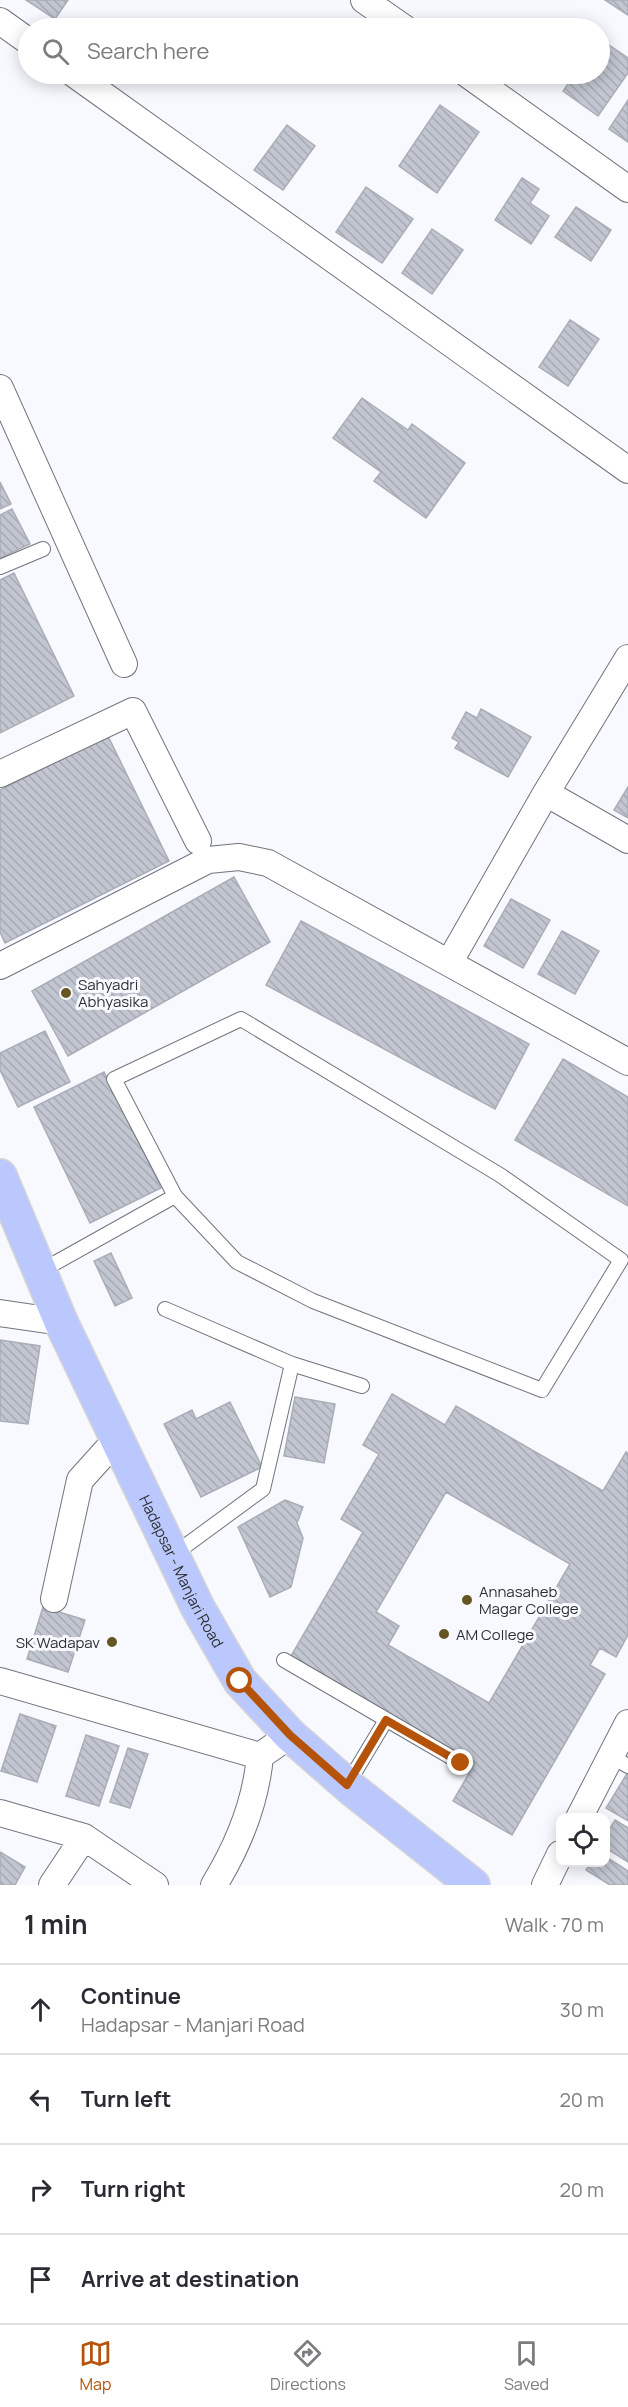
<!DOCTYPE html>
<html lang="en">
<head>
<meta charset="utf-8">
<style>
  :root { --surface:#fff; --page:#f7f7f7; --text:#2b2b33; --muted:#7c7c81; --line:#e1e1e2; --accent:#b45309 }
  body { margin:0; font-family:Manrope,sans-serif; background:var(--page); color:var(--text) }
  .controls { position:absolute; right:18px; bottom:18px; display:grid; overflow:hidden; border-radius:12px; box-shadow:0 3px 15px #0003 }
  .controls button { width:54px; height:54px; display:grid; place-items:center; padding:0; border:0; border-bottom:2px solid var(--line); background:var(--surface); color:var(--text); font:30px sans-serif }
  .stop { position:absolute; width:18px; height:18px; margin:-14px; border:4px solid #b45309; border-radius:50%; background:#fff }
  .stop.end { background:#b45309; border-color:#fff; box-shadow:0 2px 6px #0008 }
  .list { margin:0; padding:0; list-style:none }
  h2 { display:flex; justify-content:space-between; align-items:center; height:78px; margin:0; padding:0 24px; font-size:26px }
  h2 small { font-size:20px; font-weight:400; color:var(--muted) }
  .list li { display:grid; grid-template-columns:39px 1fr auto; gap:18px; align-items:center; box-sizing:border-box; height:90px; padding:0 24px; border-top:2px solid var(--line) }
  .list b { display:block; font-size:22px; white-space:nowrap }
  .list p { margin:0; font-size:20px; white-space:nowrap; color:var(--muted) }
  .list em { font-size:20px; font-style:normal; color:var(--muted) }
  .icon { flex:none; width:33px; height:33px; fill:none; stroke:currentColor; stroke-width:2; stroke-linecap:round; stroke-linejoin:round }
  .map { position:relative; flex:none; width:628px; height:1885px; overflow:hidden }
  .search { position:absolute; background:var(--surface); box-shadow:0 3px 15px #0003; left:18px; right:18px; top:18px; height:66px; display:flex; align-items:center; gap:15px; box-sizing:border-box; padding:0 21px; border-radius:33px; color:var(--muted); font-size:22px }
  .sheet { height:438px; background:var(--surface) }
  nav { display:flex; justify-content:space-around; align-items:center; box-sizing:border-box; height:84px; border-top:2px solid var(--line); background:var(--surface); font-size:16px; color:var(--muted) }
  nav a { display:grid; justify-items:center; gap:3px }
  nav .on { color:var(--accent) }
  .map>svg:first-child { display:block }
  .building { fill:url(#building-back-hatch); stroke:#a9adb7; stroke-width:1.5; fill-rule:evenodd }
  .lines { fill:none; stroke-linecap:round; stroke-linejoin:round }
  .service-casing { stroke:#71747e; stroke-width:16 }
  .minor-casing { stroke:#71747e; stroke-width:28 }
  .primary-casing { stroke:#d5d5d6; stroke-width:36 }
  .service { stroke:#fff; stroke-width:14 }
  .minor { stroke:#fff; stroke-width:26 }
  .primary { stroke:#bbc8fd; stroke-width:33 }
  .route { stroke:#b45309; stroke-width:8 }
  .poi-dot { fill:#655522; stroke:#f8f9fe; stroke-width:2 }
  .labels { text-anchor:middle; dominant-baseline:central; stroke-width:6; stroke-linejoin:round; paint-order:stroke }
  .poi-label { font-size:15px; fill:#2d2f33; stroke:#f8f9fe; text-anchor:start }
  .street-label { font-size:15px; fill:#2d2f33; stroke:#f8f9fe }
</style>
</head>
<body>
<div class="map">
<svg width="628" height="1885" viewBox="0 0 628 1885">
  <defs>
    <pattern id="building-back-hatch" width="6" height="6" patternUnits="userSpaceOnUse" patternTransform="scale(1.5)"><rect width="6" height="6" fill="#c2c6d1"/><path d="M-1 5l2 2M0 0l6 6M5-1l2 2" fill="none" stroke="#a7aab4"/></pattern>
  </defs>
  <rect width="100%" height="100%" fill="#f8f9fe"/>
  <!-- building -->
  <path class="building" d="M26 0H68L55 19Z
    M605 0H628V15Z
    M600 39 628 58V73L598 116 563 91 575 74H600Z
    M628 100V142L609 129Z
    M440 105 479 132 437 193 399 166Z
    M287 125 315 146 283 190 254 170Z
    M522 178 539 189 530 203 549 216 531 244 495 220Z
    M366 187 413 219 382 263 336 232Z
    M576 207 611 230 591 261 555 237Z
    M432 229 463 250 432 294 402 273Z
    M570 320 599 339 568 386 539 367Z
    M362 398 408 430 412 424 465 463 426 518 374 481 381 472 333 438Z
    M0 482 11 504 0 509Z
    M12 509 30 544 0 558V515Z
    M14 573 74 696 0 733V580Z
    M481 709 531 737 508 777 455 748 459 742 452 738 466 712 477 718Z
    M108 736 169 861 5 943 0 932V790Z
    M628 787V818L614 810Z
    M234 877 270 942 68 1056 32 991Z
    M511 899 550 920 523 968 484 946Z
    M301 921 529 1044 495 1109 266 985Z
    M562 931 599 951 575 994 538 974Z
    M45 1031 70 1082 18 1107 0 1070V1053Z
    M563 1059 628 1097V1206L515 1140Z
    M104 1072 161 1188 90 1223 34 1107Z
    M111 1253 132 1298 115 1306 94 1261Z
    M0 1340 40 1346 28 1424 0 1421Z
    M392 1394 445 1425 456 1406 603 1491 626 1452 628 1453V1635L616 1657 600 1648 590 1665 605 1674 512 1835 453 1801 475 1763 291 1656 363 1532 341 1519 379 1454 363 1445ZM446 1492 570 1564 489 1703 388 1645 399 1626 376 1612Z
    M295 1397 335 1404 324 1463 284 1456Z
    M230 1402 262 1467 201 1497 164 1424 192 1410 196 1419Z
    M285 1500 303 1507 297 1523 303 1538 291 1587 270 1597 238 1527Z
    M43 1607 85 1620 68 1672 27 1659Z
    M20 1714 56 1726 37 1782 1 1771Z
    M86 1735 119 1746 99 1806 66 1796Z
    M128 1748 148 1754 130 1808 110 1802Z
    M628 1772V1821L606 1808Z
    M615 1820 628 1828V1862L606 1848V1835Z
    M0 1852 25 1867 15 1885H0Z
    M606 1857 628 1871V1885H610L586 1870 591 1862H606Z"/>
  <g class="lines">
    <!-- service casing -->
    <g class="service-casing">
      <path id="service" d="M0 567 43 549
        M241 1019 500 1175 621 1260 542 1390 313 1301 237 1262 175 1196 114 1079Z
        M39 1272 175 1196
        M165 1309 292 1364 362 1386
        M173 1555 263 1489 292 1364
        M284 1660 461 1763
        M611 1756 628 1766
        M347 1785 386 1720"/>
    </g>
    <!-- minor casing -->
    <g class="minor-casing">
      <path id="minor" d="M364 0 404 28
        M0 21 28 41
        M74 74 628 470
        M467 74 628 189
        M0 388 124 664
        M0 774 133 711 198 841
        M546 793 628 840
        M449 963 546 793 628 658
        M0 966 208 860 239 857 268 863 628 1062
        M0 1313 61 1322
        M54 1599 80 1480 117 1439
        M0 1681 260 1756 290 1735
        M0 1813 84 1837 155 1885
        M579 1818 628 1723
        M52 1885 84 1837
        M214 1885C238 1846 256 1801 260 1756
        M545 1885 560 1854"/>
    </g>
    <!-- primary casing -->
    <g class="primary-casing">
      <g id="primary">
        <path id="s1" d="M0 1176 61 1322 198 1608 240 1681 290 1735 353 1790 473 1885"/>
      </g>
    </g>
    <!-- service -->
    <use href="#service" class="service"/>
    <!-- minor -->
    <use href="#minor" class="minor"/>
    <!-- primary -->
    <use href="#primary" class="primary"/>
  </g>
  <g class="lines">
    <!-- route -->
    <path class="route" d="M240 1681 290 1735 347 1785 386 1720 461 1763"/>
  </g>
  <!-- markers -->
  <g class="poi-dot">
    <circle cx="66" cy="993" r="6"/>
    <circle cx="467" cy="1600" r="6"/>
    <circle cx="444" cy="1634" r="6"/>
    <circle cx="112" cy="1642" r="6"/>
  </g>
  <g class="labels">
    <!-- poi labels -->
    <g class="poi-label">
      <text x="78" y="984">Sahyadri<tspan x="78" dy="17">Abhyasika</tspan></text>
      <text x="479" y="1591">Annasaheb<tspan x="479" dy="17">Magar College</tspan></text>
      <text x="456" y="1634">AM College</text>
      <text x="100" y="1642" text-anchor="end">SK Wadapav</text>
    </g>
    <!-- street labels -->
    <g class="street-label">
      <text stroke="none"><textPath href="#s1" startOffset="435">Hadapsar - Manjari Road</textPath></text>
    </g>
  </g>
</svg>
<div class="controls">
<button><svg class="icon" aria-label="locate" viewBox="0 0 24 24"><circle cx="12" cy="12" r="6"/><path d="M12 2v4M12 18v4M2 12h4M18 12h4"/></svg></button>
</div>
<div class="stop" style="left:240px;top:1681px"></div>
<div class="stop end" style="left:461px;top:1763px"></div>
<div class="search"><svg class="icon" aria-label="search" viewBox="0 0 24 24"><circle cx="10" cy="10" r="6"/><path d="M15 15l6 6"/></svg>Search here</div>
</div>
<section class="sheet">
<h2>1 min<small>Walk · 70 m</small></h2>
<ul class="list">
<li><svg class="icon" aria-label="ahead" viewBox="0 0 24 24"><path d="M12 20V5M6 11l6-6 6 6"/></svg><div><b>Continue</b><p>Hadapsar - Manjari Road</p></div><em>30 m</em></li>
<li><svg class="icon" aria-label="left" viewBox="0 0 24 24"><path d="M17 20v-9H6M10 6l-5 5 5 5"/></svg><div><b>Turn left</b></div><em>20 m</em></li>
<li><svg class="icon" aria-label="right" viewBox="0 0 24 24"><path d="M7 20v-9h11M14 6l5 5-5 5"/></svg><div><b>Turn right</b></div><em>20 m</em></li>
<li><svg class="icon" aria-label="arrive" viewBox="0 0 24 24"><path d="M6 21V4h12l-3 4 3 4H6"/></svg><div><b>Arrive at destination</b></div></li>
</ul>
</section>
<nav>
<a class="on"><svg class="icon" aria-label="map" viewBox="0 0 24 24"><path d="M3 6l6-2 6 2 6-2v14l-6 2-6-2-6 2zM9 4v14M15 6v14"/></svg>Map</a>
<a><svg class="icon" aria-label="directions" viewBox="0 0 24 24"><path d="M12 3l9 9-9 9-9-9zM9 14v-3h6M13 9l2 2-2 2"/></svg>Directions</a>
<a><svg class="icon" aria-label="saved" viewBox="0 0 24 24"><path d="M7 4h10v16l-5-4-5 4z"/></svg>Saved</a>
</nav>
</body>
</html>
